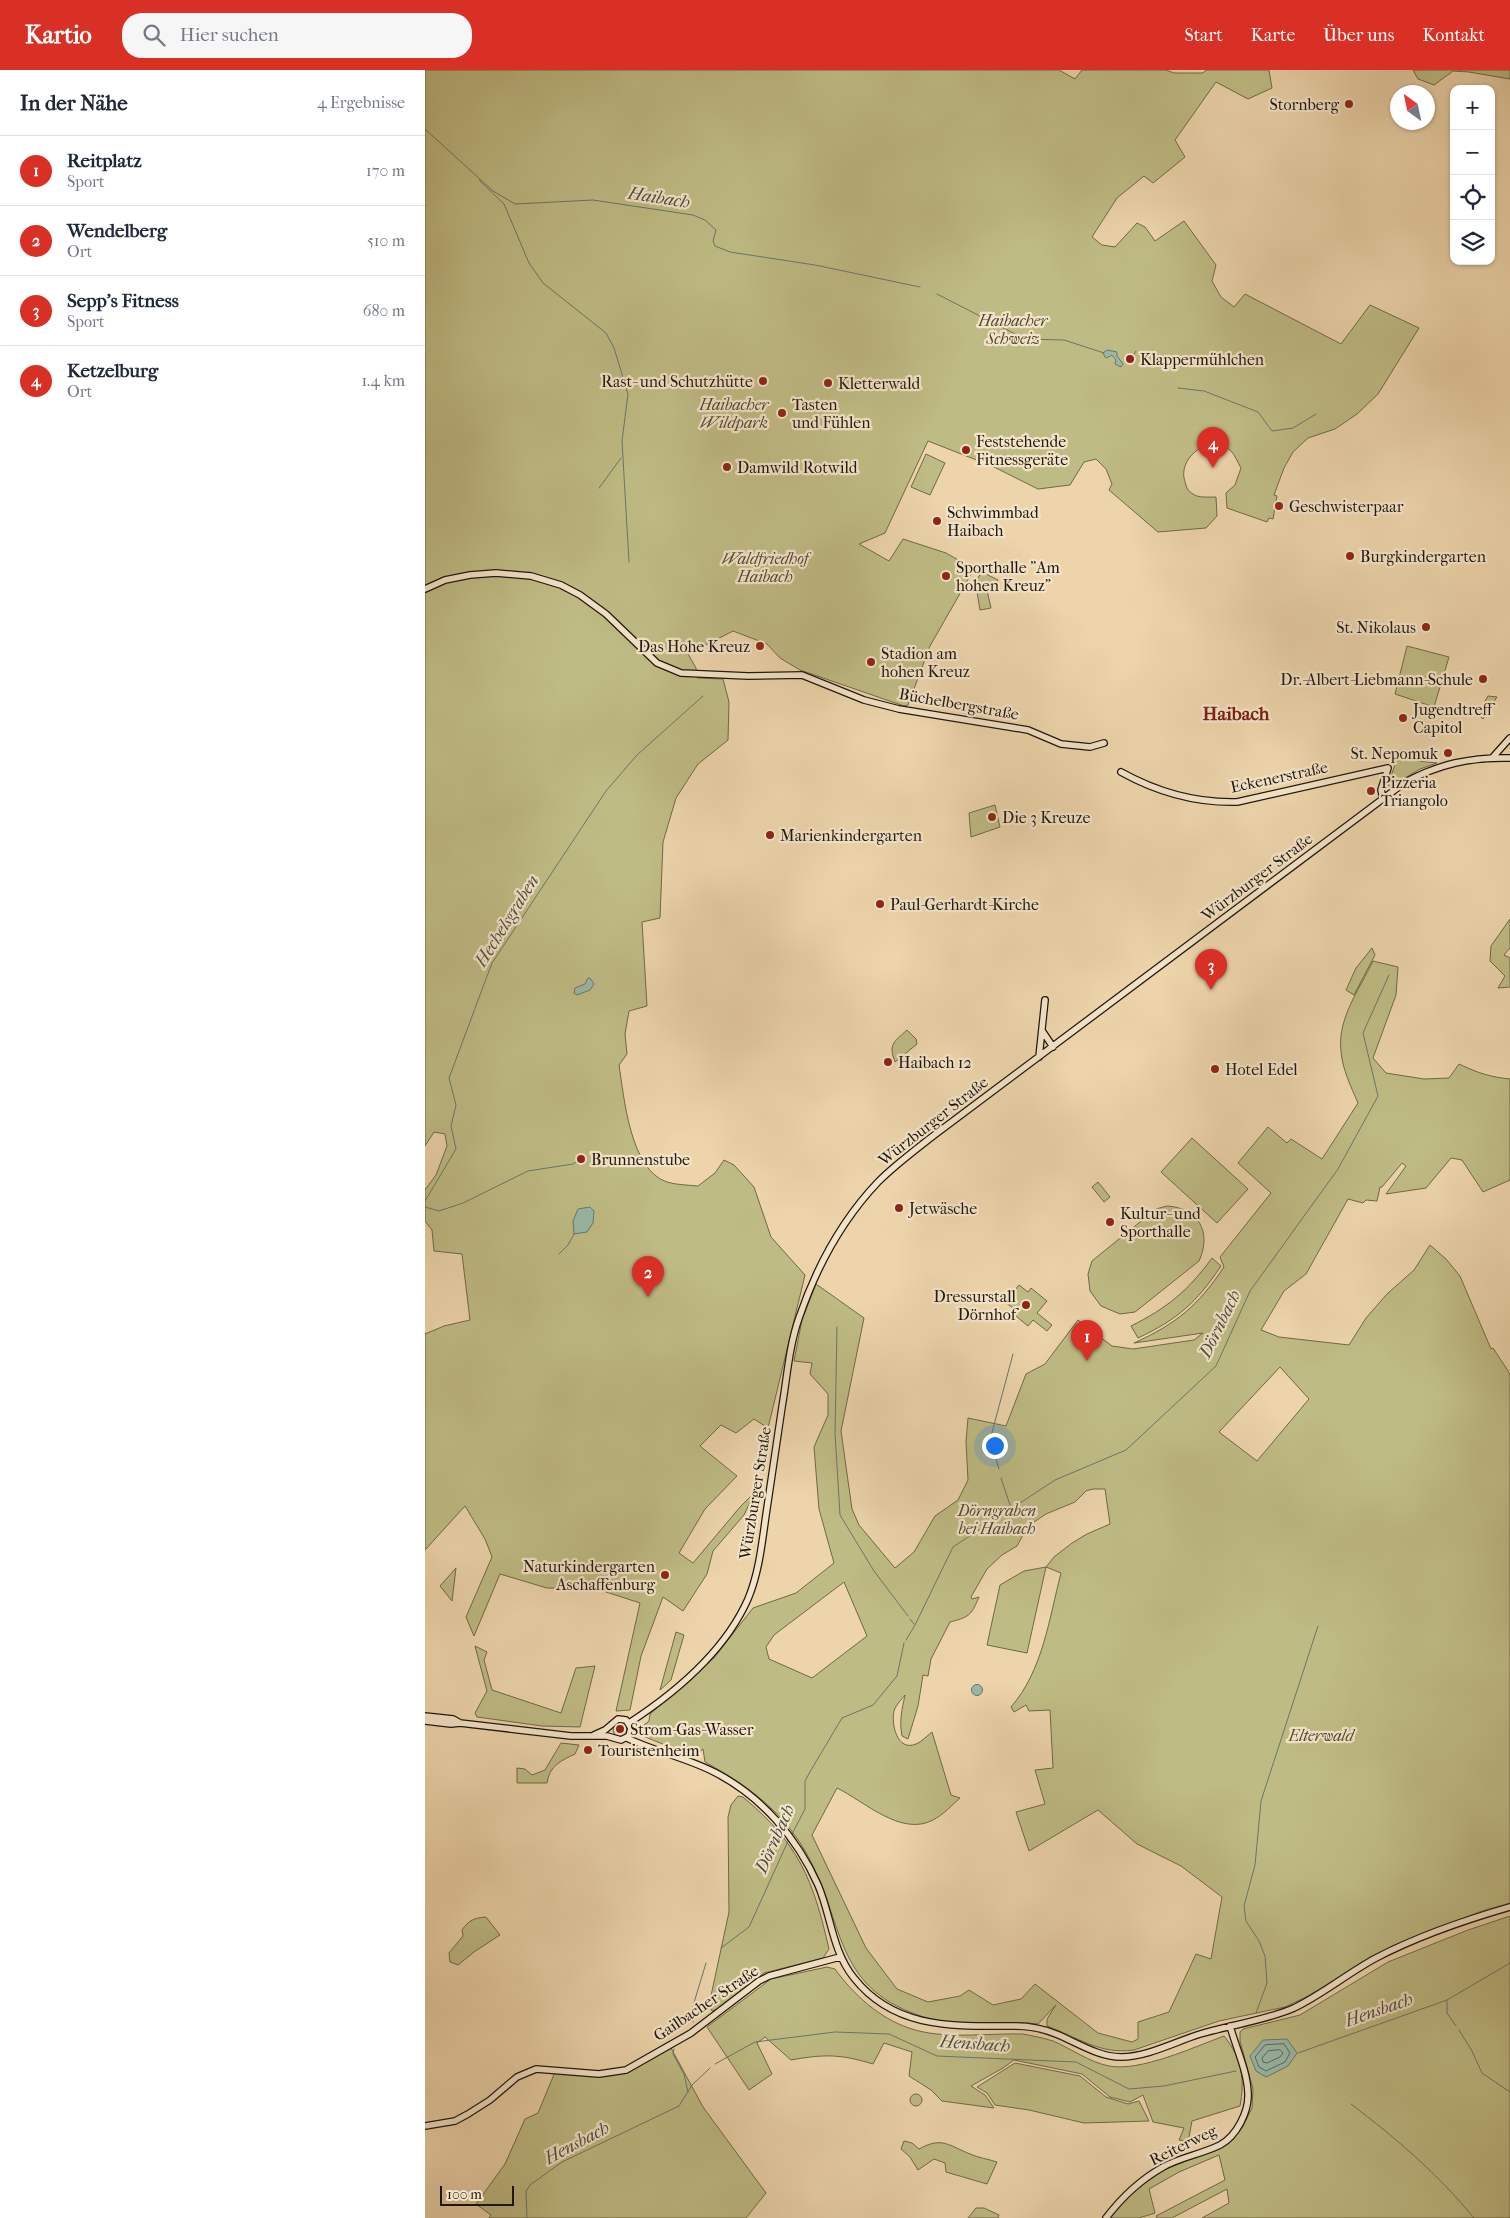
<!DOCTYPE html>
<html lang="de">
<head>
<meta charset="utf-8">
<style>
  :root { --surface:#fff; --page:#f6f6f7; --text:#1f2937; --muted:#747a83; --line:#e0e1e3; --accent:#d93025 }
  body { margin:0; font-family:"IM FELL French Canon",serif; background:var(--page); color:var(--text) }
  .controls { position:absolute; right:15px; top:15px; display:grid; overflow:hidden; border-radius:10px; box-shadow:0 1px 4px #0004 }
  .controls button { width:45px; height:45px; display:grid; place-items:center; padding:0; border:0; border-bottom:1px solid var(--line); background:var(--surface); color:var(--text); font:25px sans-serif }
  .compass { position:absolute; left:965px; top:15px; width:45px; height:45px; border-radius:50%; background:var(--surface); box-shadow:0 1px 4px #0004; rotate:327deg }
  .scale { position:absolute; left:15px; bottom:12px; width:74px; box-sizing:border-box; padding-left:5px; border:2px solid #1f160e; border-top:0; font-size:14px; line-height:18px; white-space:nowrap; color:#1f160e; -webkit-text-stroke:4px #f3e3c8; paint-order:stroke }
  .you { position:absolute; left:569px; top:1375px; width:18px; height:18px; margin:-12px; border:4px solid #fff; border-radius:50%; background:#1a73e8; box-shadow:0 0 0 8px #1a73e833 }
  .badge { display:grid; place-items:center; width:32px; height:32px; border-radius:50%; background:var(--accent); color:#fff; font-size:16px; font-weight:700 }
  .pin { position:absolute; translate:-50% -41px; filter:drop-shadow(0 1px 2px #0008) }
  .pin::after { content:''; position:absolute; top:26px; width:18px; height:15px; background:inherit; clip-path:polygon(0 0,100% 0,50% 100%) }
  .list { margin:0; padding:0; list-style:none }
  h2 { display:flex; justify-content:space-between; align-items:center; height:65px; margin:0; padding:0 20px; font-size:21px }
  h2 small { font-size:16px; font-weight:400; color:var(--muted) }
  .list li { display:grid; grid-template-columns:32px 1fr auto; gap:15px; align-items:center; box-sizing:border-box; height:70px; padding:0 20px; border-top:1px solid var(--line) }
  .list b { display:block; font-size:19px; white-space:nowrap }
  .list p { margin:0; font-size:16px; white-space:nowrap; color:var(--muted) }
  .list em { font-size:16px; font-style:normal; color:var(--muted) }
  .icon { flex:none; width:28px; height:28px; fill:none; stroke:currentColor; stroke-width:2; stroke-linecap:round; stroke-linejoin:round }
  .map { position:relative; flex:none; width:1085px; height:2148px; overflow:hidden }
  header { display:flex; align-items:center; gap:30px; box-sizing:border-box; height:70px; padding:0 25px; background:var(--accent); color:#fff }
  header strong { font-size:24px }
  nav { display:flex; gap:28px; margin-inline-start:auto; font-size:18px }
  .search { width:350px; height:45px; background:var(--page); display:flex; align-items:center; gap:12px; box-sizing:border-box; padding:0 18px; border-radius:20px; color:var(--muted); font-size:19px }
  main { display:flex }
  aside { flex:1; background:var(--surface) }
  .map>svg:first-child { display:block }
  .green { fill:#bfbb84; stroke:#6f6849; fill-rule:evenodd }
  .water { fill:#99b8a7; stroke:#68776a }
  .lines { fill:none; stroke-linecap:round; stroke-linejoin:round }
  .shore { stroke:#5c675a; stroke-width:1 }
  .stream { stroke:#68776a; stroke-width:1 }
  .secondary-casing { stroke:#1f160e; stroke-width:8 }
  .secondary { stroke:#f3e3c8; stroke-width:5.5 }
  .poi-dot { fill:#8f2418; stroke:#f3e3c8; stroke-width:2 }
  .labels { text-anchor:middle; dominant-baseline:central; stroke-width:4.5; stroke-linejoin:round; paint-order:stroke }
  .poi-label { font-size:16px; fill:#1f160e; stroke:#f3e3c8; text-anchor:start }
  .park-label { font-size:16px; font-style:italic; fill:#4f4831; stroke:#f3e3c8 }
  .street-label { font-size:16px; fill:#1f160e; stroke:#f3e3c8 }
  .water-label { font-size:18px; font-style:italic; fill:#4a4f44; stroke:#f3e3c8 }
  .quarter-label { font-size:19px; font-weight:bold; fill:#7a1f14; stroke:#f3e3c8 }
</style>
</head>
<body>
<header>
<strong>Kartio</strong>
<div class="search"><svg class="icon" aria-label="search" viewBox="0 0 24 24"><circle cx="10" cy="10" r="6"/><path d="M15 15l6 6"/></svg>Hier suchen</div>
<nav><a>Start</a><a>Karte</a><a>Über uns</a><a>Kontakt</a></nav>
</header>
<main>
<aside>
<h2>In der Nähe<small>4 Ergebnisse</small></h2>
<ul class="list">
<li><span class="badge">1</span><div><b>Reitplatz</b><p>Sport</p></div><em>170 m</em></li>
<li><span class="badge">2</span><div><b>Wendelberg</b><p>Ort</p></div><em>510 m</em></li>
<li><span class="badge">3</span><div><b>Sepp's Fitness</b><p>Sport</p></div><em>680 m</em></li>
<li><span class="badge">4</span><div><b>Ketzelburg</b><p>Ort</p></div><em>1.4 km</em></li>
</ul>
</aside>
<div class="map">
<svg width="1085" height="2148" viewBox="0 0 1085 2148">
  <rect width="100%" height="100%" fill="#edd4ab"/>
  <filter id="stains"><feTurbulence type="fractalNoise" baseFrequency=".004" numOctaves="4"/><feColorMatrix values="0 0 0 0 .2 0 0 0 0 .09 0 0 0 0 .02 0 0 0 .5 -.17"/></filter>
  <radialGradient id="worn" r=".72"><stop offset=".6" stop-color="#630" stop-opacity="0"/><stop offset="1" stop-color="#630" stop-opacity=".3"/></radialGradient>
  <!-- green -->
  <path class="green" d="M0 0H634L650 9 657 0H741L749 3H778L781 0H844L847 18 823 29 791 12 750 70 760 87 728 113 719 106 692 128 667 167 677 175 690 177 712 153 720 157 730 171 759 151 791 195 787 211 796 227 809 237 820 224 916 274 945 235 994 258 953 324 932 344 910 359 883 368 868 382 859 398 849 425 852 426 848 449 844 448 842 452 802 438 801 423 810 415 816 398C813 393 810 385 806 381 787 363 755 385 759 408 761 415 761 420 768 424 773 428 784 427 791 427L792 446 781 458 733 462 684 420 687 414 681 399 671 389 659 392 645 415 613 419 567 396 503 371 460 463 434 474 464 491 478 469 521 483 549 499 505 576 483 635 479 636 375 600 355 588 342 574 308 561 263 584 271 598 272 608 298 609 304 632 303 670 273 694 251 728 238 772 235 848 217 852 222 936 204 941 200 964 202 984 194 995C199 1027 205 1100 242 1112 252 1115 263 1115 273 1116L290 1103 299 1090 309 1095 329 1117 346 1167 380 1205 343 1358 329 1349 311 1363 296 1355 275 1376 312 1406 280 1439 254 1483 268 1493 315 1437 330 1422 319 1445 288 1481 282 1504 258 1541 238 1527 216 1586 205 1640 191 1641 215 1533 172 1519 122 1518 75 1504 49 1566 41 1547 67 1487 60 1469 40 1436 0 1480V1264L19 1256 45 1250 37 1184 9 1181 7 1160 0 1151V1120L11 1105 22 1076 20 1064 9 1062 0 1076Z
    M988 0H1085V9L1044 2 1028 1 1009 15 993 9Z
    M501 384 520 393 505 425 486 417Z
    M557 502 573 510 570 517 563 519 550 512Z
    M562 520 566 538 555 540 552 522Z
    M982 576 1024 587 1009 637 970 624Z
    M1063 626 1072 627 1058 649 1053 644Z
    M975 680 993 691 1012 693 995 699 965 717 963 715Z
    M570 735 575 757 546 767 544 743Z
    M1085 849V878L1079 885 1085 888V917L1073 918 1080 906 1065 891 1066 876Z
    M947 878 950 885 929 925 921 920 931 898Z
    M948 891 973 897 971 925 948 988 961 1003 999 1009 1024 1008 1034 994C1053 1003 1065 1007 1085 1009V1110L1058 1122 1037 1090 1026 1088 1001 1118 961 1124 981 1096 977 1093 957 1117H955L952 1131 941 1130 938 1133 923 1129 881 1204 859 1221 836 1260 854 1267 924 1275 941 1248 962 1224 989 1200 1005 1175 1021 1189 1035 1206 1066 1279 1068 1278 1085 1304V1833L1057 1841 967 1876 883 1926 860 1937 794 1951 709 1980C675 1985 652 1967 622 1956V1949L631 1935 613 1954C574 1949 531 1959 493 1945 409 1916 419 1853 384 1788 360 1743 324 1716 280 1692L278 1679 270 1685 262 1684 213 1664 214 1659 224 1651 225 1644 289 1588 328 1538 371 1523 409 1493 394 1439 389 1377 403 1345V1324L385 1304 387 1293 369 1291 377 1250 391 1214 439 1248 416 1361 427 1439 434 1455 470 1498 489 1482 510 1446 533 1430 543 1410 541 1372 543 1348 581 1356 601 1304 620 1294 653 1250 687 1276 708 1279 769 1270 778 1263 709 1273C751 1254 773 1236 799 1197L795 1187 846 1123 813 1093 843 1057 862 1073 866 1069 897 1089 933 1033C926 1017 917 998 916 981 912 949 935 918 948 891ZM855 1297 884 1329 832 1391 794 1362ZM668 1419H680L685 1454 662 1464 647 1473 629 1487 621 1497 599 1501 575 1515 562 1575 602 1583 621 1497 636 1503C624 1549 618 1600 586 1637L589 1642 601 1635 604 1641 625 1640 628 1698 610 1700 620 1734 591 1742 604 1781 673 1740 712 1774 756 1796 797 1827 786 1889 771 1884 744 1942 713 1952V1969L707 1972 673 1963 610 1914 596 1929 568 1935 544 1920 535 1926 503 1932 472 1919 441 1878 387 1765 412 1718C439 1731 476 1767 508 1750 518 1745 527 1735 535 1728L526 1725 507 1662C502 1666 496 1672 491 1674 472 1682 466 1654 469 1641 470 1636 477 1629 480 1625 477 1639 474 1651 477 1666L483 1669 493 1636 498 1605 503 1606 506 1589 525 1552C544 1547 546 1546 554 1527L547 1529 546 1527 562 1499 577 1485 592 1476 603 1456 621 1444 650 1432 661 1421ZM419 1512 442 1566 387 1608 344 1589 341 1577 349 1565Z
    M482 960 491 969 492 974 470 992C463 974 469 972 482 960Z
    M767 1068 823 1119 792 1153 736 1102Z
    M673 1112 685 1127 679 1132 667 1117Z
    M742 1136C774 1138 787 1163 774 1191L710 1242 695 1244 676 1236 665 1221 663 1204 667 1191 731 1139Z
    M787 1188 796 1196C771 1233 753 1249 713 1268L706 1256C742 1238 763 1221 787 1188Z
    M594 1215 603 1222 606 1218 622 1231 612 1243 627 1255 622 1261 608 1250 603 1256 586 1242 589 1239 580 1232Z
    M31 1498 27 1531 15 1516Z
    M251 1562 259 1565 246 1610 235 1620Z
    M50 1576 62 1582 59 1590 67 1620 136 1643 151 1598 170 1596 155 1657 117 1656 52 1647 50 1643 62 1621Z
    M188 1660a7 7 0 1 1 14 0a7 7 0 1 1-14 0Z
    M136 1673 154 1675 150 1684C137 1690 124 1696 122 1713H92V1698L100 1699 107 1705 120 1700Z
    M313 1726 318 1727C374 1774 388 1809 404 1879L398 1888 339 1903 294 1939 287 1941 284 1935 304 1842 303 1747 306 1735Z
    M1085 1846V2148H777L804 2133 802 2119 747 2148H732L731 2146 800 2110 794 2085 754 2102 724 2119 730 2143 714 2148H684L695 2134 714 2117 739 2100 804 2073 817 2058 827 2038 828 2019 815 1971V1962L818 1959 875 1945 963 1892 1043 1860Z
    M61 1847 75 1865 49 1882 33 1895 25 1892 24 1883 38 1866 37 1860C44 1850 49 1848 61 1847Z
    M402 1897 410 1899C428 1924 454 1948 484 1958 517 1970 563 1963 598 1964 608 1966 619 1968 628 1971 647 1979 664 1992 684 1996 715 2002 769 1977 799 1966 817 1988 820 2010 815 2036L767 2051 764 2067 760 2071 754 2070 759 2058 728 2052 718 2025 705 2032 685 2027 657 2004 589 1990 578 1998 546 2016 560 2025 569 2038 517 2031 506 2020 484 2006 487 1982 459 1973 448 1994C415 1984 400 1984 366 1990L340 1967 332 1973 347 2004 324 2020 282 1957 346 1909Z
    M246 1978 278 2037 341 2123 321 2148H64L66 2145 51 2134 80 2094 100 2049 113 2043 130 2002 199 2003Z
    M590 1993 655 2006 681 2027 703 2034 714 2031 724 2051 659 2053 604 2040 570 2035 562 2023 552 2017Z
    M485 2030a6 6 0 1 1 12 0a6 6 0 1 1-12 0Z
    M479 2071 487 2073 494 2079C517 2066 525 2076 545 2084 554 2088 563 2089 572 2092L562 2114 521 2102 520 2093 509 2089 493 2100 485 2087 476 2079Z
    M551 2138H559L574 2145 573 2148H543Z"/>
  <!-- water -->
  <path class="water" d="M682 280 692 282V286L698 294 696 297 690 294 691 290 687 285 682 288 680 287 678 283Z
    M163 908H165L169 914 165 920 152 925 149 923 150 918 160 914Z
    M165 1137 169 1141 168 1153 162 1162 149 1164 148 1151 153 1139Z
    M546.5 1620a5.5 5.5 0 1 1 11 0a5.5 5.5 0 1 1-11 0Z
    M862 1969 872 1983 863 1996 841 2007 831 2001 825 1986 838 1970Z"/>
  <g class="lines">
    <!-- shore -->
    <path class="shore" d="M859 1974 865 1983 860 1992 841 2001 834 1997 830 1987 840 1975Z
      M855 1980 858 1983 855 1987 842 1993 838 1992 837 1988 843 1981Z"/>
    <!-- stream -->
    <path class="stream" d="M0 1 1 0
      M0 59 68 121 90 134 168 130 268 145 280 150 291 160 288 171 290 176 305 182 390 195 495 217
      M54 110 79 134 104 193 118 213 181 263 189 278 203 324 197 371 204 492
      M512 224 600 269 639 270 679 283
      M707 288 711 281
      M702 290 706 289
      M753 318 779 321 833 342 847 361 868 358 891 344
      M174 418 196 388
      M0 1131 31 1079 26 1056 31 1035 24 1008 67 893 181 721 212 685 278 626
      M0 1137 14 1141 38 1133 103 1101 148 1094 155 1090
      M134 1184 143 1175 149 1164
      M412 1257 410 1363 415 1445 449 1501 483 1546
      M574 1399 565 1370 588 1284
      M576 1408 586 1438
      M485 1549 489 1554
      M481 1570 490 1555 528 1477 630 1410 701 1380 791 1296 825 1221 913 1099 953 1026 938 963 964 905
      M366 1766 380 1739V1711L386 1700 417 1648 448 1635 472 1606 479 1573
      M296 1878 324 1857 364 1769
      M1022 1930V1943L1031 1956
      M831 1943 842 1913 840 1886 834 1871 821 1851 819 1836 830 1795 836 1731 893 1556
      M268 1952V1936L281 1893
      M1034 1960 1047 1981 1057 2003 1085 2022
      M249 1979 248 1984 259 2004 263 2022
      M873 1983 1022 1930 1085 1893
      M290 1994 330 1972 410 1962 464 1964 512 1986 651 1992 704 2019 739 2016 811 2001
      M926 2034C971 2068 1013 2104 1049 2148
      M102 2148 101 2121 105 2115 137 2092 254 2036 267 2015 285 1998"/>
    <!-- secondary casing -->
    <g class="secondary-casing">
      <path id="secondary" d="M0 519 20 510 45 505 71 503 106 506 136 515 155 525 181 544 232 593 256 603 323 606 377 605 439 630 474 639 603 660 636 674 665 677 679 673
        M1068 687 1085 668
        M696 702C732 722 771 733 812 732L963 698 956 720 958 728
        M618 962 628 977
        M614 987 620 930
        M0 1646 28 1649 35 1653
        M0 1651 26 1654 35 1653 146 1666H182L196 1670 204 1666 206 1658 201 1650 193 1649 180 1660 169 1665
        M204 1653C250 1623 300 1581 323 1529 334 1503 337 1473 341 1445 346 1409 352 1373 357 1337 362 1308 364 1276 374 1248 391 1198 417 1150 453 1112 470 1095 489 1081 508 1066L979 713C1013 694 1046 687 1085 688
        M202 1668C231 1682 263 1688 291 1703 337 1727 372 1768 393 1815 406 1845 407 1881 429 1908 470 1960 530 1956 590 1956 603 1956 619 1959 631 1964 651 1972 673 1987 696 1987 721 1987 748 1973 772 1965 804 1955 839 1951 869 1938 898 1924 923 1903 951 1888 993 1866 1040 1850 1085 1837
        M0 2056 30 2051 43 2044 65 2030 92 2007 111 1999 174 2004 201 2000 266 1963 334 1911 344 1906 415 1887
        M681 2148C697 2127 715 2110 738 2097 756 2087 777 2084 795 2075 812 2066 824 2041 823 2023 822 2000 811 1978 805 1956"/>
    </g>
    <!-- secondary -->
    <use href="#secondary" class="secondary"/>
  </g>
  <!-- markers -->
  <g class="poi-dot">
    <circle cx="924" cy="34" r="5"/>
    <circle cx="705" cy="289" r="5"/>
    <circle cx="338" cy="311" r="5"/>
    <circle cx="403" cy="313" r="5"/>
    <circle cx="357" cy="343" r="5"/>
    <circle cx="541" cy="380" r="5"/>
    <circle cx="302" cy="397" r="5"/>
    <circle cx="854" cy="436" r="5"/>
    <circle cx="512" cy="451" r="5"/>
    <circle cx="925" cy="486" r="5"/>
    <circle cx="521" cy="506" r="5"/>
    <circle cx="1001" cy="557" r="5"/>
    <circle cx="335" cy="576" r="5"/>
    <circle cx="446" cy="592" r="5"/>
    <circle cx="1058" cy="609" r="5"/>
    <circle cx="978" cy="648" r="5"/>
    <circle cx="1023" cy="683" r="5"/>
    <circle cx="946" cy="721" r="5"/>
    <circle cx="567" cy="747" r="5"/>
    <circle cx="345" cy="765" r="5"/>
    <circle cx="455" cy="834" r="5"/>
    <circle cx="463" cy="992" r="5"/>
    <circle cx="790" cy="999" r="5"/>
    <circle cx="156" cy="1089" r="5"/>
    <circle cx="474" cy="1138" r="5"/>
    <circle cx="685" cy="1152" r="5"/>
    <circle cx="601" cy="1235" r="5"/>
    <circle cx="240" cy="1505" r="5"/>
    <circle cx="195" cy="1659" r="5"/>
    <circle cx="163" cy="1680" r="5"/>
  </g>
  <g class="labels">
    <!-- poi labels -->
    <g class="poi-label">
      <text x="914" y="34" text-anchor="end">Stornberg</text>
      <text x="715" y="289">Klappermühlchen</text>
      <text x="328" y="311" text-anchor="end">Rast- und Schutzhütte</text>
      <text x="413" y="313">Kletterwald</text>
      <text x="367" y="334">Tasten<tspan x="367" dy="18">und Fühlen</tspan></text>
      <text x="551" y="371">Feststehende<tspan x="551" dy="18">Fitnessgeräte</tspan></text>
      <text x="312" y="397">Damwild Rotwild</text>
      <text x="864" y="436">Geschwisterpaar</text>
      <text x="522" y="442">Schwimmbad<tspan x="522" dy="18">Haibach</tspan></text>
      <text x="935" y="486">Burgkindergarten</text>
      <text x="531" y="497">Sporthalle "Am<tspan x="531" dy="18">hohen Kreuz"</tspan></text>
      <text x="991" y="557" text-anchor="end">St. Nikolaus</text>
      <text x="325" y="576" text-anchor="end">Das Hohe Kreuz</text>
      <text x="456" y="583">Stadion am<tspan x="456" dy="18">hohen Kreuz</tspan></text>
      <text x="1048" y="609" text-anchor="end">Dr.-Albert-Liebmann-Schule</text>
      <text x="988" y="639">Jugendtreff<tspan x="988" dy="18">Capitol</tspan></text>
      <text x="1013" y="683" text-anchor="end">St. Nepomuk</text>
      <text x="956" y="712">Pizzeria<tspan x="956" dy="18">Triangolo</tspan></text>
      <text x="577" y="747">Die 3 Kreuze</text>
      <text x="355" y="765">Marienkindergarten</text>
      <text x="465" y="834">Paul-Gerhardt-Kirche</text>
      <text x="473" y="992">Haibach 12</text>
      <text x="800" y="999">Hotel Edel</text>
      <text x="166" y="1089">Brunnenstube</text>
      <text x="484" y="1138">Jetwäsche</text>
      <text x="695" y="1143">Kultur- und<tspan x="695" dy="18">Sporthalle</tspan></text>
      <text x="591" y="1226" text-anchor="end">Dressurstall<tspan x="591" dy="18">Dörnhof</tspan></text>
      <text x="230" y="1496" text-anchor="end">Naturkindergarten<tspan x="230" dy="18">Aschaffenburg</tspan></text>
      <text x="205" y="1659">Strom-Gas-Wasser</text>
      <text x="173" y="1680">Touristenheim</text>
    </g>
    <!-- park labels -->
    <g class="park-label">
      <text x="588" y="250">Haibacher<tspan x="588" dy="18">Schweiz</tspan></text>
      <text x="309" y="334">Haibacher<tspan x="309" dy="18">Wildpark</tspan></text>
      <text x="340" y="488">Waldfriedhof<tspan x="340" dy="18">Haibach</tspan></text>
      <text x="572" y="1440">Dörngraben<tspan x="572" dy="18">bei Haibach</tspan></text>
      <text x="896" y="1665">Elterwald</text>
    </g>
    <!-- street labels -->
    <g class="street-label">
      <text transform="translate(534 634) rotate(10)">Büchelbergstraße</text>
      <text transform="translate(854 707) rotate(-12)">Eckenerstraße</text>
      <text transform="translate(832 807) rotate(-37)">Würzburger Straße</text>
      <text transform="translate(508 1051) rotate(-38)">Würzburger Straße</text>
      <text transform="translate(330 1423) rotate(-81)">Würzburger Straße</text>
      <text transform="translate(281 1933) rotate(-34)">Gailbacher Straße</text>
      <text transform="translate(758 2075) rotate(-26)">Reiterweg</text>
    </g>
    <!-- water labels -->
    <g class="water-label">
      <text transform="translate(234 128) rotate(9)">Haibach</text>
      <text transform="translate(82 851) rotate(-58)">Hechelsgraben</text>
      <text transform="translate(795 1254) rotate(-64)">Dörnbach</text>
      <text transform="translate(350 1769) rotate(-66)">Dörnbach</text>
      <text transform="translate(954 1940) rotate(-19)">Hensbach</text>
      <text transform="translate(550 1974) rotate(4)">Hensbach</text>
      <text transform="translate(152 2073) rotate(-28)">Hensbach</text>
    </g>
    <!-- quarter labels -->
    <g class="quarter-label">
      <text x="811" y="644">Haibach</text>
    </g>
  </g>
  <rect width="100%" height="100%" filter="url(#stains)"/>
  <rect width="100%" height="100%" fill="url(#worn)"/>
</svg>
<div class="controls">
<button>+</button>
<button>−</button>
<button><svg class="icon" aria-label="locate" viewBox="0 0 24 24"><circle cx="12" cy="12" r="6"/><path d="M12 2v4M12 18v4M2 12h4M18 12h4"/></svg></button>
<button><svg class="icon" aria-label="layers" viewBox="0 0 24 24"><path d="M12 4l9 5-9 5-9-5zM3 14l9 5 9-5"/></svg></button>
</div>
<svg class="compass" viewBox="-18 -18 36 36"><path d="M0-13l5 13h-10z" fill="#e53935"/><path d="M0 13l5-13h-10z" fill="#747a83"/></svg>
<div class="scale">100 m</div>
<div class="you"></div>
<div class="pin badge" style="left:662px;top:1291px">1</div>
<div class="pin badge" style="left:223px;top:1227px">2</div>
<div class="pin badge" style="left:786px;top:920px">3</div>
<div class="pin badge" style="left:788px;top:398px">4</div>
</div>
</main>
</body>
</html>
